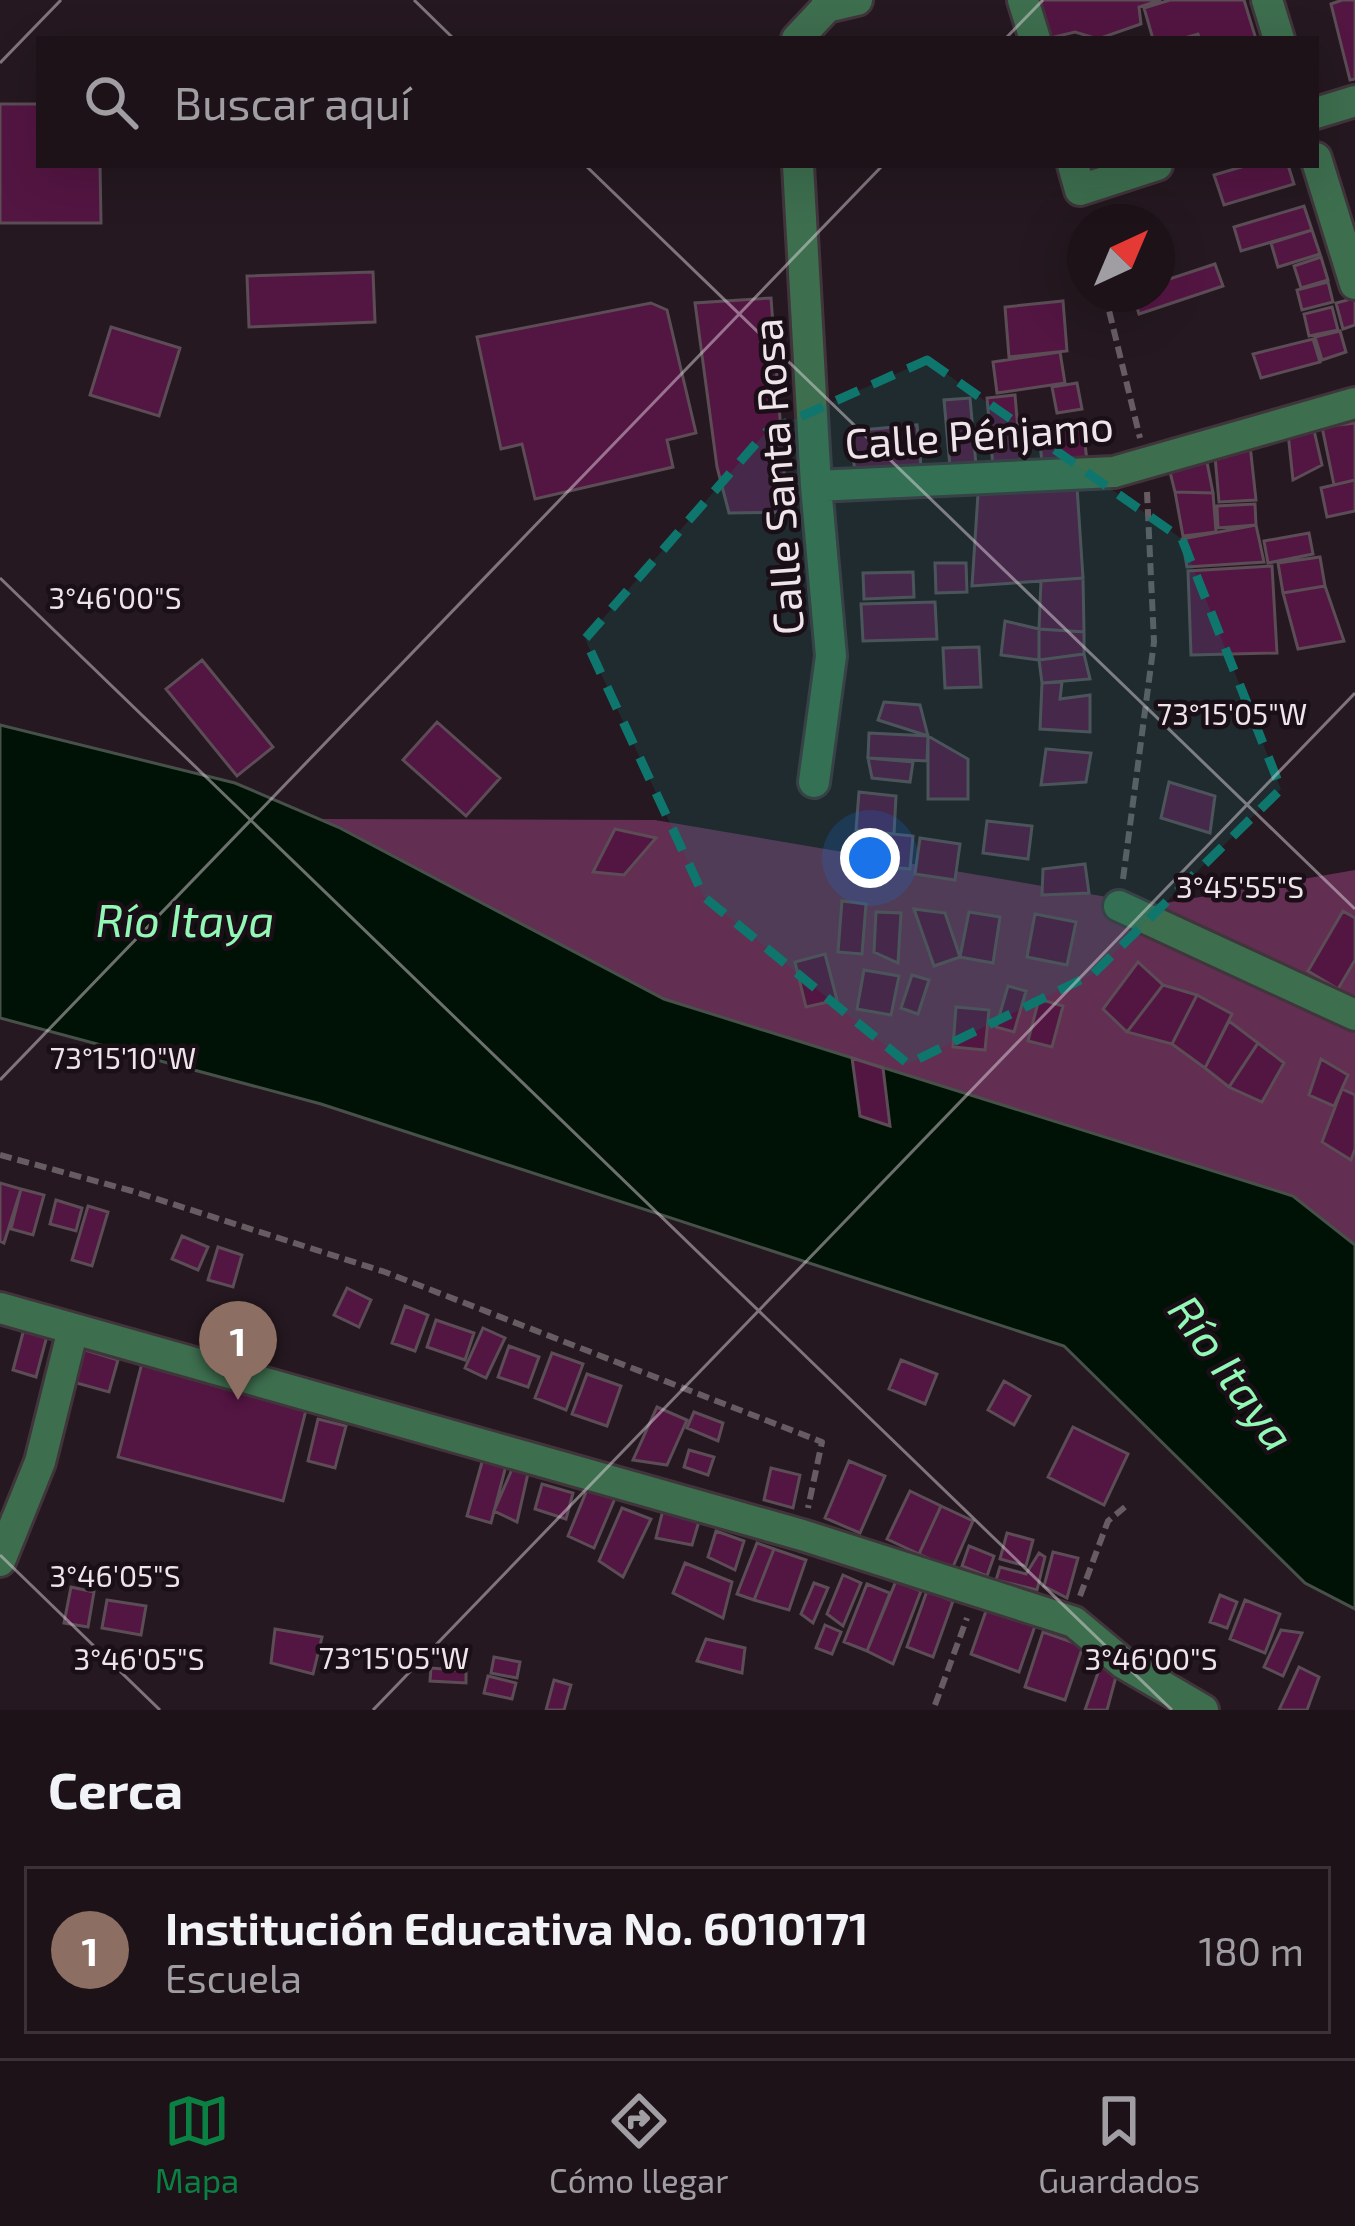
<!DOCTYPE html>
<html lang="es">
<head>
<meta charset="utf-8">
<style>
  :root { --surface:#1c1218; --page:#251b21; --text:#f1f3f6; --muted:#a09ea2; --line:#3a3237; --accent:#0b8043 }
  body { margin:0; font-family:"Exo 2",sans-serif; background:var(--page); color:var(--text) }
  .compass { position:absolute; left:1067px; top:204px; width:108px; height:108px; border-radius:50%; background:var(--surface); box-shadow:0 12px 48px #0002; rotate:44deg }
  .you { position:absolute; left:870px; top:858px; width:42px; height:42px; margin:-30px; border:9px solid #fff; border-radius:50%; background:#1a73e8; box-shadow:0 0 0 18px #1a73e833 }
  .badge { display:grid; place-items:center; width:78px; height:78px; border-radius:50%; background:var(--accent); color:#fff; font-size:39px; font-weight:700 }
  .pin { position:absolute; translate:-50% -99px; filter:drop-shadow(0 3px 6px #0008) }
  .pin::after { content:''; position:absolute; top:63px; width:42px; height:36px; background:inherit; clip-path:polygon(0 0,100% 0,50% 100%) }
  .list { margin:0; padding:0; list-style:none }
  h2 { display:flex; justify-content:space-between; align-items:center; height:156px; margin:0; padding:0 48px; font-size:51px }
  h2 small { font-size:39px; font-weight:400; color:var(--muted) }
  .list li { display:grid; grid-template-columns:78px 1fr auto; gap:36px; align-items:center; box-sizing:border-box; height:168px; margin:0 24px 24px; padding:0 24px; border:3px solid var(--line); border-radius:0px }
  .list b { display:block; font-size:45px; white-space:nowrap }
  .list p { margin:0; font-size:39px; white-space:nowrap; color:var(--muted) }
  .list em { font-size:39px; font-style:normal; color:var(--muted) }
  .icon { flex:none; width:66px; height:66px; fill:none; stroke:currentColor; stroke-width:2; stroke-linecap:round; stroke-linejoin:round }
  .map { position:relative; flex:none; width:1355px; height:1710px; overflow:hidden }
  .search { position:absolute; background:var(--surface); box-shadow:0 12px 48px #0002; left:36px; right:36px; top:36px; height:132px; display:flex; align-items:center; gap:30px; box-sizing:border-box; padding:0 42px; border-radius:0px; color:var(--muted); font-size:45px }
  .sheet { height:348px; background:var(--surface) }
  nav { display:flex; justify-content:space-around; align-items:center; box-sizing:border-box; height:168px; border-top:3px solid var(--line); background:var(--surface); font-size:33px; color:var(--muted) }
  nav a { display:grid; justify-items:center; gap:6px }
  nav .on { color:var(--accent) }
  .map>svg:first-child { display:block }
  .green { fill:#622e52 }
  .water { fill:#001205; stroke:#47514a; stroke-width:3 }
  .building { fill:#531542; stroke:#5b4c55; stroke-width:3 }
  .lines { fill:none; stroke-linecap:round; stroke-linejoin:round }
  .street-casing { stroke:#41353c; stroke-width:36 }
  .path { stroke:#685c63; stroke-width:6; stroke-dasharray:12 6; stroke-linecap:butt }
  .street { stroke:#3d6e4e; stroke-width:30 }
  .marked { fill:#0f766e; fill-opacity:0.2; stroke:#0f766e; stroke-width:9; stroke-dasharray:24 15; stroke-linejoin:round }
  .ticks { fill:none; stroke:#eee4ea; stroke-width:3; stroke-opacity:0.45 }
  .labels { text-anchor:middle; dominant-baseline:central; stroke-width:9; stroke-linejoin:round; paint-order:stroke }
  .street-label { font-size:42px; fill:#eee4ea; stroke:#1b0f17 }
  .water-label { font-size:45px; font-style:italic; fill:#91f9b5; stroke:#1b0f17 }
  .ticks-label { font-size:30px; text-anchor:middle; fill:#eee4ea; stroke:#1b0f17; stroke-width:9; stroke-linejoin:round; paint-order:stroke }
</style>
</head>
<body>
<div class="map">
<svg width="1355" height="1710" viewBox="0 0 1355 1710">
  <rect width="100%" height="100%" fill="#251820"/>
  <!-- green -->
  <path class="green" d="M319 819 655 820 1154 905 1355 870V1245L1292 1196 664 999Z"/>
  <!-- water -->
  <path class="water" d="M0 725 235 783 338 827 664 999 1293 1196 1355 1245V1609L1305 1583 1064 1346 321 1104 0 1018Z"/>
  <!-- building -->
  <path class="building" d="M1037 0H1161L1139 7 1141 24 1098 39 1075 32 1046 39Z
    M1170 0H1244L1256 39H1200L1198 34 1181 39H1153L1144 8Z
    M1342 0H1355V79L1350 80 1331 4Z
    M0 104H39V165H100L101 223H0Z
    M1248 165H1288L1294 184 1224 205 1214 175Z
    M1304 206 1312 230 1241 251 1234 227Z
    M1312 230 1320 254 1278 267 1271 243Z
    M1321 257 1328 280 1301 288 1294 266Z
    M1215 264 1223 286 1139 314 1133 294H1157V283Z
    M373 272 375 322 249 327 247 276Z
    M1328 282 1333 302 1302 310 1297 290Z
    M771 298 787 512 729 513 717 467 695 303Z
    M1355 298V325L1343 329 1336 303Z
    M1063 301 1067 351 1009 357 1005 307Z
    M651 303 667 310 696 433 667 440 673 467 535 499 522 444 501 449 477 337Z
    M1332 307 1338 330 1309 336 1304 314Z
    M111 327 180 348 159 416 90 395Z
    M1340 331 1346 352 1322 360 1315 337Z
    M1313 339 1320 362 1261 378 1253 354Z
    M1060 352 1065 383 997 393 993 362Z
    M1077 383 1082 409 1057 413 1052 387Z
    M1015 395 1021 465 993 467 987 398Z
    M970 398 976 465 950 467 944 400Z
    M1355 423V480L1334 485 1322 427Z
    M917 425 921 466 855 472 850 431Z
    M1313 426 1322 465 1293 480 1288 433Z
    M1083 427 1088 469 1042 463 1039 433Z
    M1250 445 1256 500 1219 502 1215 456Z
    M1206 457 1213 493 1175 492 1169 468Z
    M1355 480V511L1327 517 1321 488Z
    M1077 487 1083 578 972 586 978 494Z
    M1175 492 1213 493 1216 532 1183 536Z
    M1255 504 1256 525 1218 528 1217 506Z
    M1256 525 1264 562 1187 567 1182 539Z
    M1309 533 1313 554 1268 563 1264 541Z
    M1320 557 1325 586 1283 593 1278 563Z
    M935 563H966L967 592 936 593Z
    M1272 566 1277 653 1191 655 1188 571Z
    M913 572 914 597 864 599 863 573Z
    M1083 578 1084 632 1039 629 1041 581Z
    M1325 586 1344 641 1298 649 1283 593Z
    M935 602 937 639 863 641 861 604Z
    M1005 621 1039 629V660L1001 655Z
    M1039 629 1084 632V654L1039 660Z
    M979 647 981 687 945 688 943 648Z
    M1084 654 1090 679 1042 683 1039 660Z
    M202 660 273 747 237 776 166 689Z
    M1062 682 1060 699 1090 695V732L1040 729 1042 683Z
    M884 702 920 705 928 736 878 720Z
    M437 722 500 778 466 816 403 760Z
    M869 733 928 736 927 761 868 758Z
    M928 736 968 759V799H928Z
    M1046 749 1091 753 1086 782 1041 785Z
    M868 758 913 762 910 782 872 778Z
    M1169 782 1215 796 1210 833 1161 818Z
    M859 792 896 796 894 834 856 830Z
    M987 821 1032 826 1028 859 983 853Z
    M615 829 656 838 624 875 593 872Z
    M873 832 913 836 910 869 871 865Z
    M920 838 960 844 955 880 915 874Z
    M1085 864 1089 893 1042 895 1043 869Z
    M842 901 866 904 862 954 838 952Z
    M914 909 945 913 960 957 934 966Z
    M1343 911 1355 918V960L1338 989 1308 971Z
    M876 912 901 913 898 963 874 952Z
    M969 912 1000 917 993 963 960 957Z
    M1035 914 1076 922 1067 965 1027 957Z
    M825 954 837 1000 806 1007 795 962Z
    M1138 962 1163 985 1127 1032 1103 1009Z
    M864 970 899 976 891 1015 857 1009Z
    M912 975 929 980 918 1014 901 1008Z
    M1163 985 1197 995 1172 1044 1127 1032Z
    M1008 986 1026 991 1014 1032 996 1027Z
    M1197 995 1232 1014 1205 1068 1172 1044Z
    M1039 999 1063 1006 1052 1047 1028 1041Z
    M956 1007 989 1010 985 1050 953 1047Z
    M1229 1021 1258 1043 1229 1087 1205 1068Z
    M1258 1043 1284 1063 1262 1102 1229 1087Z
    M852 1058 883 1068 890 1126 860 1116Z
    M1321 1059 1348 1075 1334 1106 1309 1095Z
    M1342 1089 1355 1095V1149L1351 1160 1322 1142Z
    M0 1183 21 1189 4 1243 0 1241Z
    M21 1189 44 1195 33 1235 11 1229Z
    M56 1200 82 1208 76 1231 50 1224Z
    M88 1206 108 1212 92 1266 72 1260Z
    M182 1236 208 1247 198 1270 172 1259Z
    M218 1247 242 1255 233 1287 208 1280Z
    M347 1288 371 1300 359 1327 334 1315Z
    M405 1306 428 1315 415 1351 392 1343Z
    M436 1320 474 1333 465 1360 427 1347Z
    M483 1328 505 1338 486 1378 465 1368Z
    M24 1329 47 1336 36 1377 13 1370Z
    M509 1346 539 1357 528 1387 498 1377Z
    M82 1349 118 1360 109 1392 73 1382Z
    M552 1353 583 1364 566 1410 535 1398Z
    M901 1360 937 1374 925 1404 889 1389Z
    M142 1363 307 1406 283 1501 118 1457Z
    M587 1374 621 1386 607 1426 572 1414Z
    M1004 1381 1030 1396 1014 1425 988 1410Z
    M657 1407 687 1420 667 1465 633 1460Z
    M694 1412 723 1423 718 1441 687 1428Z
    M318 1419 346 1426 335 1468 308 1461Z
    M1073 1427 1128 1454 1104 1505 1048 1477Z
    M689 1450 714 1457 708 1475 684 1467Z
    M484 1455 507 1462 491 1523 467 1516Z
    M849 1461 885 1476 860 1533 825 1518Z
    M513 1467 529 1469 517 1522 494 1511Z
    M771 1468 800 1475 793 1508 764 1500Z
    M542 1484 573 1493 566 1519 535 1509Z
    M589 1485 616 1496 594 1548 568 1536Z
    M910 1491 941 1506 919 1554 887 1539Z
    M941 1506 973 1521 952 1569 919 1554Z
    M622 1508 651 1519 623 1577 599 1561Z
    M663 1510 700 1518 692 1545 656 1538Z
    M716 1531 744 1541 735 1570 708 1557Z
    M1007 1533 1033 1540 1026 1566 1000 1559Z
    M757 1543 774 1549 754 1600 737 1594Z
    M969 1546 994 1556 987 1576 962 1566Z
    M774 1549 806 1560 789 1610 754 1600Z
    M1053 1552 1078 1558 1067 1598 1044 1586Z
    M1039 1553 1045 1557 1037 1590 996 1580 1000 1567 1026 1574Z
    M685 1563 732 1582 723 1618 673 1593Z
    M843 1575 861 1583 843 1626 827 1614Z
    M896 1581 921 1591 893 1664 867 1651Z
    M814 1583 828 1588 813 1623 801 1614Z
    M867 1584 890 1593 867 1651 844 1642Z
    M71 1587 94 1592 88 1627 64 1623Z
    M927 1591 953 1601 933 1657 907 1647Z
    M1220 1595 1237 1602 1227 1628 1210 1622Z
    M107 1600 146 1606 141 1635 102 1628Z
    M1245 1600 1280 1614 1265 1653 1230 1639Z
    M987 1608 1035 1626 1019 1672 971 1654Z
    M825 1625 841 1632 832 1654 816 1648Z
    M275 1629 322 1637 313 1674 271 1663Z
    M1281 1630 1302 1633 1283 1676 1264 1667Z
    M1043 1632 1083 1646 1065 1700 1025 1687Z
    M706 1639 745 1648 742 1673 697 1661Z
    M494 1657 520 1662 517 1678 491 1673Z
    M1100 1667 1117 1673 1107 1710H1085Z
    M1299 1667 1319 1677 1307 1710H1279Z
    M431 1668 466 1671V1683L430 1681Z
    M488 1676 516 1683 512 1699 484 1693Z
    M554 1680 571 1685 564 1710H546Z"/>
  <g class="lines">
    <!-- street casing -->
    <g class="street-casing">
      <path id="street" d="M1023 0 1035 39
        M1267 0 1279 39
        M827 7 857 0
        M797 39 827 7V0
        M1316 113 1355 101
        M1316 158 1355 284
        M798 165 816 486 831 656 814 782
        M1073 165 1080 190 1157 165
        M816 486 1114 472 1355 403
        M1119 906 1355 1015
        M0 1308 802 1535 1074 1622 1123 1663 1203 1710
        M0 1561 40 1462 73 1329"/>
    </g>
    <!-- path -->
    <path class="path" d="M1105 294 1140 438
      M1123 879 1154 642 1147 492
      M0 1155 132 1191 385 1272 822 1442 808 1508
      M1080 1596 1108 1521 1125 1507
      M935 1705 967 1618"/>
    <!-- street -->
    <use href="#street" class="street"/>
  </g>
  <!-- marked area -->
  <path class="marked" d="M927 360 1182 539 1281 789 1093 974 908 1064 704 897 585 639 766 432Z"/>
  <!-- ticks -->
  <path class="ticks" d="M414 0 454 39M1005 39 1043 0M0 63 61 0M585 165 1355 909M0 578 1172 1710M0 1080 883 165M0 1555 160 1710M373 1710 1355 693"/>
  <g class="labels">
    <!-- street labels -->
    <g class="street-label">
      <text transform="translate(979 433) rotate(-4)">Calle Pénjamo</text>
      <text transform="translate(776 477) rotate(-94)">Calle Santa Rosa</text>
    </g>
    <!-- water labels -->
    <g class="water-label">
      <text x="185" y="919">Río Itaya</text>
      <text transform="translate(1233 1372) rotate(54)">Río Itaya</text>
    </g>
  </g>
  <g class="ticks-label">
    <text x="115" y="609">3°46'00"S</text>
    <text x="1232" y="725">73°15'05"W</text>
    <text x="1240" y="898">3°45'55"S</text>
    <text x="123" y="1069">73°15'10"W</text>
    <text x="115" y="1587">3°46'05"S</text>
    <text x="394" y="1669">73°15'05"W</text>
    <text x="139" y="1670">3°46'05"S</text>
    <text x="1151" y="1670">3°46'00"S</text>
  </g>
</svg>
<svg class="compass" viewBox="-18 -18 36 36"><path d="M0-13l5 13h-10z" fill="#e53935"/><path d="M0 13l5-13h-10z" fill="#a09ea2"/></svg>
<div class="you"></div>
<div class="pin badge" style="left:238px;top:1400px;background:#8d6e63">1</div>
<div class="search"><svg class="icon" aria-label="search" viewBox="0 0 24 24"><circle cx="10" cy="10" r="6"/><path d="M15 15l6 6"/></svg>Buscar aquí</div>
</div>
<section class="sheet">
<h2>Cerca<small></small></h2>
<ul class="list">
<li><span class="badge" style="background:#8d6e63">1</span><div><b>Institución Educativa No. 6010171</b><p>Escuela</p></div><em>180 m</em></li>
</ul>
</section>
<nav>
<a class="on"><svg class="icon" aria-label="map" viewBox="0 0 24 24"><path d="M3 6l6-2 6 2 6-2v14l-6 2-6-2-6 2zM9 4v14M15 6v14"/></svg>Mapa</a>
<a><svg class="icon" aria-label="directions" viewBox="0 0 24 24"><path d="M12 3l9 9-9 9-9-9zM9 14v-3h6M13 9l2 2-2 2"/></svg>Cómo llegar</a>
<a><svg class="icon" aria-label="saved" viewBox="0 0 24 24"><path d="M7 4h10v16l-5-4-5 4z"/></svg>Guardados</a>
</nav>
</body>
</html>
